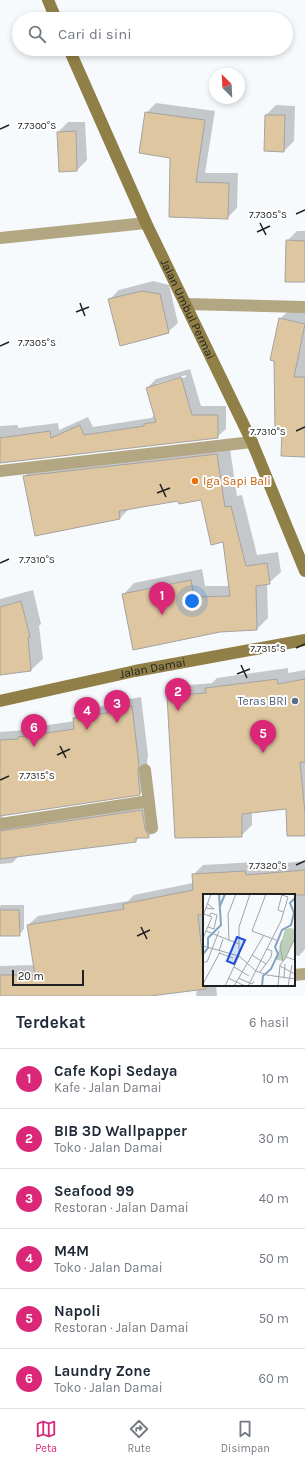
<!DOCTYPE html>
<html lang="id">
<head>
<meta charset="utf-8">
<style>
  :root { --surface:#fff; --page:#f2f2f3; --text:#1f2937; --muted:#747a83; --line:#e0e1e3; --accent:#db2777 }
  body { margin:0; font-family:Karla,sans-serif; background:var(--page); color:var(--text) }
  .compass { position:absolute; left:209px; top:68px; width:36px; height:36px; border-radius:50%; background:var(--surface); box-shadow:0 2px 6px #0003; rotate:336deg }
  .scale { position:absolute; left:12px; bottom:10px; width:72px; box-sizing:border-box; padding-left:4px; border:2px solid #1f2021; border-top:0; font-size:11px; line-height:14px; white-space:nowrap; color:#1f2021; -webkit-text-stroke:3px #fff; paint-order:stroke }
  .you { position:absolute; left:192px; top:601px; width:14px; height:14px; margin:-10px; border:3px solid #fff; border-radius:50%; background:#1a73e8; box-shadow:0 0 0 6px #1a73e833 }
  .badge { display:grid; place-items:center; width:26px; height:26px; border-radius:50%; background:var(--accent); color:#fff; font-size:13px; font-weight:700 }
  .pin { position:absolute; translate:-50% -33px; filter:drop-shadow(0 1px 2px #0008) }
  .pin::after { content:''; position:absolute; top:21px; width:14px; height:12px; background:inherit; clip-path:polygon(0 0,100% 0,50% 100%) }
  .list { margin:0; padding:0; list-style:none }
  h2 { display:flex; justify-content:space-between; align-items:center; height:52px; margin:0; padding:0 16px; font-size:17px }
  h2 small { font-size:13px; font-weight:400; color:var(--muted) }
  .list li { display:grid; grid-template-columns:26px 1fr auto; gap:12px; align-items:center; box-sizing:border-box; height:60px; padding:0 16px; border-top:1px solid var(--line) }
  .list b { display:block; font-size:15px; white-space:nowrap }
  .list p { margin:0; font-size:13px; white-space:nowrap; color:var(--muted) }
  .list em { font-size:13px; font-style:normal; color:var(--muted) }
  .icon { flex:none; width:22px; height:22px; fill:none; stroke:currentColor; stroke-width:2; stroke-linecap:round; stroke-linejoin:round }
  .map { position:relative; flex:none; width:305px; height:996px; overflow:hidden }
  .search { position:absolute; background:var(--surface); box-shadow:0 2px 6px #0003; left:12px; right:12px; top:12px; height:44px; display:flex; align-items:center; gap:10px; box-sizing:border-box; padding:0 14px; border-radius:22px; color:var(--muted); font-size:15px }
  .sheet { height:412px; background:var(--surface) }
  nav { display:flex; justify-content:space-around; align-items:center; box-sizing:border-box; height:56px; border-top:1px solid var(--line); background:var(--surface); font-size:11px; color:var(--muted) }
  nav a { display:grid; justify-items:center; gap:2px }
  nav .on { color:var(--accent) }
  .map>svg:first-child { display:block }
  .shadow { fill:#0003; fill-rule:evenodd }
  .building { fill:#ddc6a0; stroke:#a5a3a0 }
  .lines { fill:none; stroke-linecap:round; stroke-linejoin:round }
  .street { stroke:#b2a782; stroke-width:12 }
  .secondary { stroke:#907f46; stroke-width:12 }
  .ticks { fill:none; stroke:#1f2021; stroke-width:1.5 }
  .food-dot { fill:#e8710a; stroke:#fff; stroke-width:1.5 }
  .service-dot { fill:#5c6f8a; stroke:#fff; stroke-width:1.5 }
  .labels { text-anchor:middle; dominant-baseline:central; stroke-width:4; stroke-linejoin:round; paint-order:stroke }
  .street-label { font-size:12px; fill:#1f2021; stroke:#fff }
  .food-label { font-size:12px; fill:#c56008; stroke:#fff; text-anchor:start }
  .service-label { font-size:12px; fill:#4e5e75; stroke:#fff; text-anchor:end }
  .inset-river { fill:none; stroke:#83a5c1; stroke-width:2 }
  .inset-road { fill:none; stroke:#a1a3a5; stroke-width:1 }
  .view { fill:#1d4ed8; fill-opacity:0.15; stroke:#1d4ed8; stroke-width:2 }
  .inset-edge { fill:none; stroke:#1f2021; stroke-width:2 }
  .ticks-label { font-size:10px; text-anchor:middle; fill:#1f2021; stroke:#fff; stroke-width:4; stroke-linejoin:round; paint-order:stroke }
</style>
</head>
<body>
<div class="map">
<svg width="305" height="996" viewBox="0 0 305 996">
  <rect width="100%" height="100%" fill="#f7fafd"/>
  <!-- shadow -->
  <path class="shadow" d="M156 103 215 111 205 173H238L237 208 227 218 171 157 146 113Z
    M276 105 295 106 294 141 284 151 266 115Z
    M68 122H85L87 160 77 170H60L58 132Z
    M297 231H305V281L287 241Z
    M153 281 169 285 178 323 168 332 109 300 119 290Z
    M290 309 305 312V456L284 407 280 319Z
    M190 369 201 406H226V429L217 437 0 462V426L18 425V428L58 423 59 430 88 417 93 427 151 418 155 415 147 388 156 379ZM186 375V377L156 386V384Z
    M229 442 237 496 242 495 257 555 278 552 281 572 269 583 267 584 268 618 257 629 123 595 134 583 202 569 205 586H229L223 541 202 499 179 500 130 508 120 518 36 534 25 476 36 465Z
    M33 590 41 624 39 626 43 659 31 670 0 674V599Z
    M288 668V673L305 670V835L287 808 252 812V825L241 836 168 697 179 686 212 683 217 678Z
    M141 697 148 755 147 761 149 784 140 794 2 815 4 820 151 801 158 828 148 837H139L136 841 19 856 12 863 0 864V732L27 730 29 728 75 721 74 718 84 709 119 704 123 700Z
    M305 861V949L299 956 294 955V895H204V985H216L217 996H196L197 989 149 996H0V966L35 965 28 925 38 916 128 901 134 895 193 883V875L203 865 255 862V866Z
    M1 905H24V929L19 935H0V907Z"/>
  <!-- building -->
  <path class="building" d="M145 112 205 120 196 182 229 183 228 219 169 217 170 158 139 153Z
    M265 115H285L284 152 264 151Z
    M76 131 77 171 59 172 57 132Z
    M286 240 305 241V282H285Z
    M142 291 160 294 169 333 120 346 108 299Z
    M279 318 305 324 294 377H305V457L281 456 282 430 275 429 274 361 270 360Z
    M181 377 192 415H218V438L0 463V438L50 431 51 438 80 425 84 435 144 426V424L156 422 146 388Z
    M217 454 225 507 231 506 246 566 267 563 270 584 256 586 257 630 220 632 133 650 122 594 191 580 194 597 230 596 223 542 211 545 201 500 179 504 178 501 119 511 120 519 35 536 23 476Z
    M21 601 30 637H28L31 671 0 675V607Z
    M277 679 278 684 305 679V762H300L305 813V836H287L286 809 242 814V837L175 838 167 696 206 693 205 688Z
    M132 706 139 765 138 771 140 795 0 816V740L18 739V737L74 729 73 718 113 712V709Z
    M142 810 145 829 148 834 149 838H136V842L0 859V831Z
    M305 870V895H204V915H198L204 971V985H206V989L150 996H0V975H35L27 925 124 909 123 904 193 890 192 874 245 871 246 875Z
    M0 910H19L20 936H0Z"/>
  <g class="lines">
    <!-- street -->
    <path class="street" d="M0 238 146 223
      M185 304 305 307
      M0 471 252 442
      M145 770 152 828
      M0 824 149 801
      M294 975 305 974"/>
    <!-- secondary -->
    <g class="secondary">
      <path d="M48 0 56 19"/>
      <path id="s1" d="M69 49 146 223 252 442 305 571"/>
      <path id="s2" d="M0 701 135 671 305 640"/>
    </g>
  </g>
  <!-- ticks -->
  <path class="ticks" d="M0 129 9 125M296 214 305 210M260 223 266 235M257 232 270 226M80 303 85 316M76 312 89 307M0 346 9 342M296 431 305 427M160 484 166 497M157 493 170 488M0 563 9 559M296 648 305 644M241 665 247 678M237 674 250 669M60 746 66 758M57 755 70 749M0 780 9 776M296 865 305 861M141 927 147 939M137 936 150 930"/>
  <!-- markers -->
  <circle class="food-dot" cx="195" cy="481" r="4"/>
  <circle class="service-dot" cx="295" cy="701" r="4"/>
  <g class="labels">
    <!-- street labels -->
    <g class="street-label">
      <text stroke="none"><textPath href="#s1" startOffset="286">Jalan Umbul Permai</textPath></text>
      <text stroke="none"><textPath href="#s2" startOffset="156">Jalan Damai</textPath></text>
    </g>
    <!-- food labels -->
    <g class="food-label">
      <text x="203" y="481">Iga Sapi Bali</text>
    </g>
    <!-- service labels -->
    <g class="service-label">
      <text x="287" y="701">Teras BRI</text>
    </g>
  </g>
  <!-- overview -->
  <g transform="translate(203 894)">
    <rect width="92" height="92" fill="#f7fafd"/>
    <path d="M87 34 92 35V44L81 67 73 66 82 35Z" fill="#bccfba"/>
    <path class="inset-river" d="M17 12 22 0M0 60 5 54V44L18 31 16 0M59 92 60 82 68 75 75 60 72 53 79 36 88 31 91 19 87 9 92 4"/>
    <path class="inset-road" d="M63 0 49 37 73 46M79 0 75 16 80 18M3 14 11 15 5 10M0 22 8 0M5 33 11 35 14 21 8 19 6 22M3 37 36 50M0 44 9 23 1 20M92 44 83 63 92 66M79 46 77 52 80 67M26 47 25 20 33 0M0 52 36 62 53 77 64 81 92 85M16 57 20 45M16 59 30 64M49 61 63 70M0 68H4L16 37M77 72 92 80M31 73 46 82M57 78 68 63 69 57 64 55M25 84 42 92M35 84 49 90 51 87M81 84 82 70M0 90 17 58M22 92 36 62V33L47 0M31 92 61 41M45 92 78 27 85 3 79 1M75 92 77 71 83 63M85 92 89 71"/>
    <path class="view" d="M34 43 42 46 31 70 24 67Z"/>
    <rect width="92" height="92" class="inset-edge"/>
  </g>
  <g class="ticks-label">
    <text x="37" y="129">7.7300°S</text>
    <text x="268" y="218">7.7305°S</text>
    <text x="37" y="346">7.7305°S</text>
    <text x="268" y="435">7.7310°S</text>
    <text x="37" y="563">7.7310°S</text>
    <text x="268" y="652">7.7315°S</text>
    <text x="37" y="779">7.7315°S</text>
    <text x="268" y="869">7.7320°S</text>
  </g>
</svg>
<svg class="compass" viewBox="-18 -18 36 36"><path d="M0-13l5 13h-10z" fill="#e53935"/><path d="M0 13l5-13h-10z" fill="#747a83"/></svg>
<div class="scale">20 m</div>
<div class="you"></div>
<div class="pin badge" style="left:162px;top:615px">1</div>
<div class="pin badge" style="left:178px;top:711px">2</div>
<div class="pin badge" style="left:117px;top:723px">3</div>
<div class="pin badge" style="left:87px;top:730px">4</div>
<div class="pin badge" style="left:263px;top:753px">5</div>
<div class="pin badge" style="left:34px;top:747px">6</div>
<div class="search"><svg class="icon" aria-label="search" viewBox="0 0 24 24"><circle cx="10" cy="10" r="6"/><path d="M15 15l6 6"/></svg>Cari di sini</div>
</div>
<section class="sheet">
<h2>Terdekat<small>6 hasil</small></h2>
<ul class="list">
<li><span class="badge">1</span><div><b>Cafe Kopi Sedaya</b><p>Kafe · Jalan Damai</p></div><em>10 m</em></li>
<li><span class="badge">2</span><div><b>BIB 3D Wallpapper</b><p>Toko · Jalan Damai</p></div><em>30 m</em></li>
<li><span class="badge">3</span><div><b>Seafood 99</b><p>Restoran · Jalan Damai</p></div><em>40 m</em></li>
<li><span class="badge">4</span><div><b>M4M</b><p>Toko · Jalan Damai</p></div><em>50 m</em></li>
<li><span class="badge">5</span><div><b>Napoli</b><p>Restoran · Jalan Damai</p></div><em>50 m</em></li>
<li><span class="badge">6</span><div><b>Laundry Zone</b><p>Toko · Jalan Damai</p></div><em>60 m</em></li>
</ul>
</section>
<nav>
<a class="on"><svg class="icon" aria-label="map" viewBox="0 0 24 24"><path d="M3 6l6-2 6 2 6-2v14l-6 2-6-2-6 2zM9 4v14M15 6v14"/></svg>Peta</a>
<a><svg class="icon" aria-label="directions" viewBox="0 0 24 24"><path d="M12 3l9 9-9 9-9-9zM9 14v-3h6M13 9l2 2-2 2"/></svg>Rute</a>
<a><svg class="icon" aria-label="saved" viewBox="0 0 24 24"><path d="M7 4h10v16l-5-4-5 4z"/></svg>Disimpan</a>
</nav>
</body>
</html>
